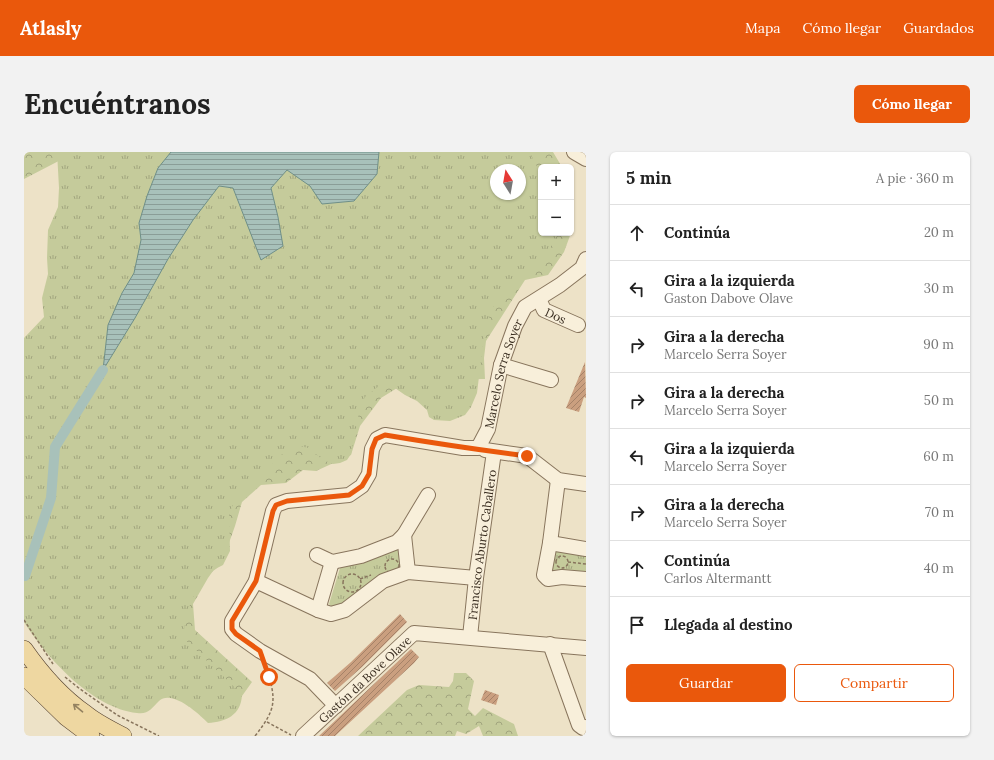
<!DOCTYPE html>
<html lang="es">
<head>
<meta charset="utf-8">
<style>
  :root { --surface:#fff; --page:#f2f2f2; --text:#222; --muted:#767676; --line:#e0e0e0; --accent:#ea580c }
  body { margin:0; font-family:Lora,serif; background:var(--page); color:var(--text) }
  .controls { position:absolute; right:12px; top:12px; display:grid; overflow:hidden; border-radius:6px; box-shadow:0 1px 3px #0004 }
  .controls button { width:36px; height:36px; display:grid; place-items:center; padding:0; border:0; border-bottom:1px solid var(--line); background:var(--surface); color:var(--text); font:20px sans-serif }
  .compass { position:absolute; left:466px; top:12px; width:36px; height:36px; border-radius:50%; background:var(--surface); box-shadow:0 1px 3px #0004; rotate:349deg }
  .stop { position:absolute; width:12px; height:12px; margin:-9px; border:3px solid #ea580c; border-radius:50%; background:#fff }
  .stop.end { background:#ea580c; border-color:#fff; box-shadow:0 1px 4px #0008 }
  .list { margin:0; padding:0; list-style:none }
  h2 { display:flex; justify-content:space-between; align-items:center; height:52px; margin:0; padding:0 16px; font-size:17px }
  h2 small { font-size:13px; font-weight:400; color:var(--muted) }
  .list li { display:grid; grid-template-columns:26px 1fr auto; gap:12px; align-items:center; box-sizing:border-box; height:56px; padding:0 16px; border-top:1px solid var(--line) }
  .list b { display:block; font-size:15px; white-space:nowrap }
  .list p { margin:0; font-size:13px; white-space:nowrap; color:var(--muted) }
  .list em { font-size:13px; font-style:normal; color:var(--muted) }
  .actions { display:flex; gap:8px; padding:12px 16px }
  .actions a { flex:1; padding:9px 0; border:1px solid var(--accent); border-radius:6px; text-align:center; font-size:14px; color:var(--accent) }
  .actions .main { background:var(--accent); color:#fff }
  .icon { flex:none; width:22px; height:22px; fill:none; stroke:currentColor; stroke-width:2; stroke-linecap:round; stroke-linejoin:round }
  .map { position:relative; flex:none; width:562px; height:584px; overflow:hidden; border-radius:6px }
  header { display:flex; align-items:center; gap:24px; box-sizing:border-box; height:56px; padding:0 20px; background:var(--accent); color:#fff }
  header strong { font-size:19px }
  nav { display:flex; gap:22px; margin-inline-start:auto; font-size:14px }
  .intro { display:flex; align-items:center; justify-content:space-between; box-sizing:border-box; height:96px; padding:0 24px }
  h1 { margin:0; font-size:28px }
  .button { padding:10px 18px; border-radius:6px; background:var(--accent); color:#fff; font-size:14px; font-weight:700 }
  main { display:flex; gap:24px; padding:0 24px }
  aside { flex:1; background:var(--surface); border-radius:6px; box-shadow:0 1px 3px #0004 }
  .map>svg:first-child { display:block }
  .forest { fill:url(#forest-crowns) }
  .park { fill:url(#park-tufts); fill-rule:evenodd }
  .water { fill:url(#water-rules); stroke:#6f8f88 }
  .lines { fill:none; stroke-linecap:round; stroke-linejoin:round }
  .canal { stroke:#a8c1ba; stroke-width:10 }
  .building { fill:url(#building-hatch) }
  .minor-casing { stroke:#88755d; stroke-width:16 }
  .major-casing { stroke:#564331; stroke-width:18 }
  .path { stroke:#88755d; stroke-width:1.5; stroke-dasharray:3 2; stroke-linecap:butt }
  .minor { stroke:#f8efda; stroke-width:14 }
  .major { stroke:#eed7a1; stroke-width:17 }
  .oneway { stroke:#948260 }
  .route { stroke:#ea580c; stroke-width:5 }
  .labels { text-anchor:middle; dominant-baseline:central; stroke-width:4; stroke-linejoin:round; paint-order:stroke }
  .street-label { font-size:12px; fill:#392d20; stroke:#f5ecd6 }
</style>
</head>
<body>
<header>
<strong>Atlasly</strong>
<nav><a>Mapa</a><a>Cómo llegar</a><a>Guardados</a></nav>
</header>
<div class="intro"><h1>Encuéntranos</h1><a class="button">Cómo llegar</a></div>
<main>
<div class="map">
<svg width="562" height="584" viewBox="0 0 562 584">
  <defs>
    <pattern id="forest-crowns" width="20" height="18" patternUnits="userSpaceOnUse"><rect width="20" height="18" fill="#c5cb9b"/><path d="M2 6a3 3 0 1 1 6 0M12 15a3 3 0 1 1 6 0" fill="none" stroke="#a1a57e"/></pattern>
    <pattern id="park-tufts" width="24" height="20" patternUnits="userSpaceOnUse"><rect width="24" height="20" fill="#c5cb9b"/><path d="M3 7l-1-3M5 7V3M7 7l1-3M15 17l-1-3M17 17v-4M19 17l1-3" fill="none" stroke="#a1a57e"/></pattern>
    <pattern id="water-rules" width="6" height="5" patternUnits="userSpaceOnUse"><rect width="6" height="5" fill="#a8c1ba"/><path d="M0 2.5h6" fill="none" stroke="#8a9d97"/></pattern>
    <pattern id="building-hatch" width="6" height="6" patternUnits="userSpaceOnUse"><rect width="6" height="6" fill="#ca9f7f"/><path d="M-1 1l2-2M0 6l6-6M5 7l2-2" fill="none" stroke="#a58268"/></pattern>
  </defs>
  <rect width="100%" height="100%" fill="#ede2c7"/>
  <!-- forest -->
  <path class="forest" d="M0 0H52L0 27Z
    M494 0H529L538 15H517V81H547L540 100 524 123 501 128 462 189 460 206 461 227 386 228 357 246 336 274 327 303 292 319 279 318 262 331 237 333 218 350 211 374 201 402 184 426 169 452 171 478 228 530 213 551 149 474 165 356 508 89Z
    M430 521H442L450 529 444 557 451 564 459 556 490 572 494 584H459L455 574 442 582 433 579 431 584H334L383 538 395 533 425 535 429 529Z"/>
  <!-- park -->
  <path class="park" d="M33 0H505L517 22V81H533L520 110 502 121 473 146 463 170 460 184 453 241 447 255 441 263 426 269 410 268 405 265 403 258 393 249 381 243 368 234H355L341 245 336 255 327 302 323 308 316 311 309 312 299 308 285 296 275 294 269 295 261 299 233 328 212 346 205 362 206 399 199 413C184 420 176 431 169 446 164 457 157 474 162 487 163 491 169 495 172 498 187 514 204 527 218 543 217 563 202 570 184 571 175 562 148 537 135 549 128 556 124 563 113 561 68 556 23 506 0 470V186L20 165 18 146 24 122 23 106 24 78 34 55 35 36ZM472 18H496V42H472Z
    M377 392 378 415 315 454H307L305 452 316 416 322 411Z
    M527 397 562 401V422L530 423 526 419Z"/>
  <!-- water -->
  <path class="water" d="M147 0H355L353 22 330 49 298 52 286 34 263 18 247 36 254 65 259 94 237 108 209 36 195 34 169 68 144 107 111 166 79 218 84 173 98 141 110 121 117 88 115 71 123 44 134 16Z"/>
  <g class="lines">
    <!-- canal -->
    <path class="canal" d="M1 424 27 346 31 295 79 218"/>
  </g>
  <!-- building -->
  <path class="building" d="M561 210 562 246 560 245 555 260 542 256Z
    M376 462 383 470 338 515 311 539 303 531 327 510Z
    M387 497 395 505 390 511 311 584H295Z
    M461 538 475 543 472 553 457 548Z"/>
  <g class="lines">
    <!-- minor casing -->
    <g class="minor-casing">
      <g id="minor">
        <path d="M550 0 562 7"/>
        <path id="s1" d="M515 147 520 158 554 173"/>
        <path d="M477 213 527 228"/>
        <path d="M461 298 503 304 534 328 562 332"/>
        <path d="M534 328 526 391 520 423 524 427 538 425 562 427"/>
        <path d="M380 383 384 420"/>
        <path d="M526 391 562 397"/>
        <path d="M293 403 308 410 337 404 373 390 380 383 404 343"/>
        <path d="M232 429 294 458 307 462 321 458 359 429 384 420 452 426"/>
        <path d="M294 458 308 410"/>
        <path id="s2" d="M446 485 452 426 470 300"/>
        <path d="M526 492 555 573 559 576 562 575"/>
        <path id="s3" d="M312 554 286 527 236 499 212 482 208 477V469L232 429 249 359 252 353 263 349 325 343 338 334 345 322 348 297 353 287 361 283 439 296H454L464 277 477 213 491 174 501 155 536 133 558 116 562 107"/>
        <path id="s4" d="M279 584 390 481 562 496"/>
      </g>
    </g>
    <!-- major casing -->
    <g class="major-casing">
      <path id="major" d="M0 497C16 520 39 546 62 562 73 571 86 577 99 584
        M0 524 42 565 67 584"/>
    </g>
    <!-- path -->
    <path class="path" d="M532 410a6 6 0 1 1 12 0a6 6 0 1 1-12 0Z
      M361 414a7 7 0 1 1 14 0a7 7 0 1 1-14 0Z
      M544 410 562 412
      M319 431a9 9 0 1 1 18 0a9 9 0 1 1-18 0Z
      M336 427 347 423
      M0 468 29 512
      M41 525 56 537 93 563 135 584
      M243 570 267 583
      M231 584C253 556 252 549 243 516"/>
    <!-- minor -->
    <use href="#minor" class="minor"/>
    <!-- major -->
    <use href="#major" class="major"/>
  </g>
  <!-- one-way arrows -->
  <defs><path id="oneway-shaft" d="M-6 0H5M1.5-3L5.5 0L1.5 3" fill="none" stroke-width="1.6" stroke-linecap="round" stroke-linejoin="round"/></defs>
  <use class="oneway" href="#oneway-shaft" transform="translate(54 556) rotate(-140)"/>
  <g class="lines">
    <!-- route -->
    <path class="route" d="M245 525 236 499 212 482 208 477V469L232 429 249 359 252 353 263 349 325 343 338 334 345 322 348 297 352 287 361 283C409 291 456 298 503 304"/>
  </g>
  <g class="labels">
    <!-- street labels -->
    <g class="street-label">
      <text stroke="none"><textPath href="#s1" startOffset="25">Dos</textPath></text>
      <text stroke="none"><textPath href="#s3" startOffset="586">Marcelo Serra Soyer</textPath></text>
      <text stroke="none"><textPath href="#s2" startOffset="93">Francisco Aburto Caballero</textPath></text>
      <text stroke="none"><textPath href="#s4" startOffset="84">Gastón da Bove Olave</textPath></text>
    </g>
  </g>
</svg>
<div class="controls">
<button>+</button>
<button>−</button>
</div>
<svg class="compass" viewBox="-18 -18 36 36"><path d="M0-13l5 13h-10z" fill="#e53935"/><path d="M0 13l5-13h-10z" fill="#767676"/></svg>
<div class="stop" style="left:245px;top:525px"></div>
<div class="stop end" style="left:503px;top:304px"></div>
</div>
<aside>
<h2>5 min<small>A pie · 360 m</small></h2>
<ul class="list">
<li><svg class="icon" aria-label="ahead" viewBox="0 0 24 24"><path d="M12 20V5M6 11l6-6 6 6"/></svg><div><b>Continúa</b></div><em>20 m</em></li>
<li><svg class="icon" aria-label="left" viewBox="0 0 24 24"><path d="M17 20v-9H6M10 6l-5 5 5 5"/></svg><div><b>Gira a la izquierda</b><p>Gaston Dabove Olave</p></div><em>30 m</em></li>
<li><svg class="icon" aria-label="right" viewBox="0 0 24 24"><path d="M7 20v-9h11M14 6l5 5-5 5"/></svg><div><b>Gira a la derecha</b><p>Marcelo Serra Soyer</p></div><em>90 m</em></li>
<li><svg class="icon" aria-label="right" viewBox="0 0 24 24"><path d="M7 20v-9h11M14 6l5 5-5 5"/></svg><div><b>Gira a la derecha</b><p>Marcelo Serra Soyer</p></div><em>50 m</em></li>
<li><svg class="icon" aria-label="left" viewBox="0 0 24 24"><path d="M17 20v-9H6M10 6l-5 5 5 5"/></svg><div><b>Gira a la izquierda</b><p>Marcelo Serra Soyer</p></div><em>60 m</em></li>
<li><svg class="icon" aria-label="right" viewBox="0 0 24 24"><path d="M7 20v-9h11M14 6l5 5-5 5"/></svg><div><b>Gira a la derecha</b><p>Marcelo Serra Soyer</p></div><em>70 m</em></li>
<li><svg class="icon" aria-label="ahead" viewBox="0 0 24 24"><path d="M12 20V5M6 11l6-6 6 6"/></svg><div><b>Continúa</b><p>Carlos Altermantt</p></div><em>40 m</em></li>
<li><svg class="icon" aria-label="arrive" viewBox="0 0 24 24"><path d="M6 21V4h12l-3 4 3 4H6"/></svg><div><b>Llegada al destino</b></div></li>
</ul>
<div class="actions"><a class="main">Guardar</a><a>Compartir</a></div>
</aside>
</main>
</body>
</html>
